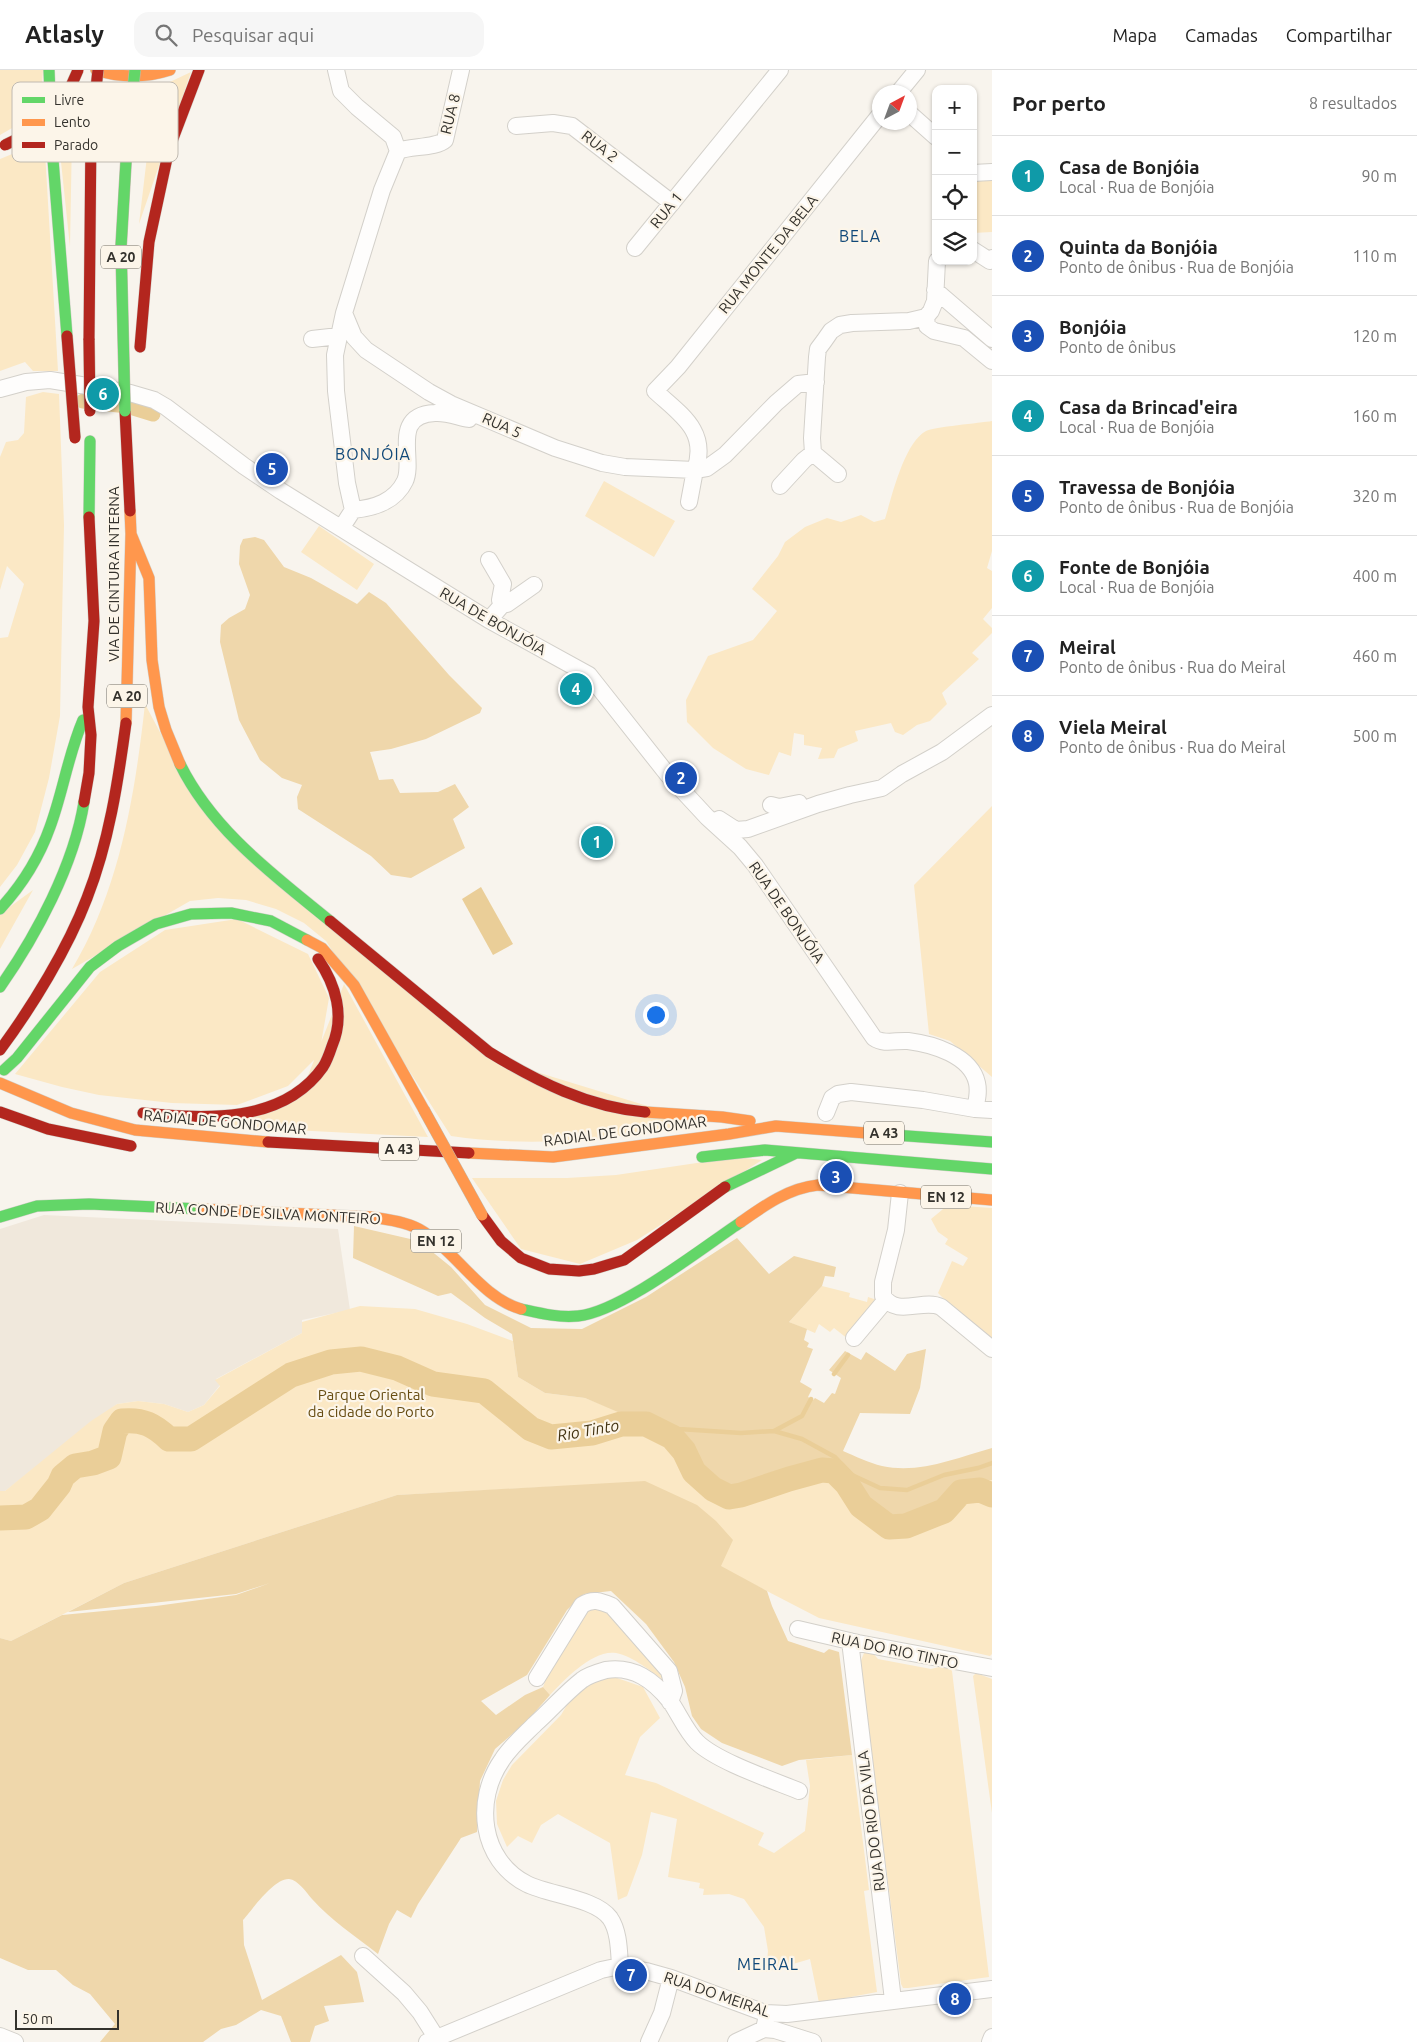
<!DOCTYPE html>
<html lang="pt">
<head>
<meta charset="utf-8">
<style>
  :root { --surface:#fff; --page:#f6f6f6; --text:#222; --muted:#767676; --line:#e0e0e0; --accent:#111827 }
  body { margin:0; font-family:Ubuntu,sans-serif; background:var(--page); color:var(--text) }
  .controls { position:absolute; right:15px; top:15px; display:grid; overflow:hidden; border-radius:10px; box-shadow:0 1px 4px #0004 }
  .controls button { width:45px; height:45px; display:grid; place-items:center; padding:0; border:0; border-bottom:1px solid var(--line); background:var(--surface); color:var(--text); font:25px sans-serif }
  .compass { position:absolute; left:872px; top:15px; width:45px; height:45px; border-radius:50%; background:var(--surface); box-shadow:0 1px 4px #0004; rotate:41deg }
  .scale { position:absolute; left:15px; bottom:12px; width:104px; box-sizing:border-box; padding-left:5px; border:2px solid #34322d; border-top:0; font-size:14px; line-height:18px; white-space:nowrap; color:#34322d; -webkit-text-stroke:4px #fcf5e9; paint-order:stroke }
  .you { position:absolute; left:655px; top:944px; width:18px; height:18px; margin:-12px; border:4px solid #fff; border-radius:50%; background:#1a73e8; box-shadow:0 0 0 8px #1a73e833 }
  .badge { display:grid; place-items:center; width:32px; height:32px; border-radius:50%; background:var(--accent); color:#fff; font-size:16px; font-weight:700 }
  .pin { position:absolute; translate:-50% -50%; border:2px solid #fff; box-shadow:0 1px 5px #0006 }
  .list { margin:0; padding:0; list-style:none }
  h2 { display:flex; justify-content:space-between; align-items:center; height:65px; margin:0; padding:0 20px; font-size:21px }
  h2 small { font-size:16px; font-weight:400; color:var(--muted) }
  .list li { display:grid; grid-template-columns:32px 1fr auto; gap:15px; align-items:center; box-sizing:border-box; height:80px; padding:0 20px; border-top:1px solid var(--line) }
  .list b { display:block; font-size:19px; white-space:nowrap }
  .list p { margin:0; font-size:16px; white-space:nowrap; color:var(--muted) }
  .list em { font-size:16px; font-style:normal; color:var(--muted) }
  .icon { flex:none; width:28px; height:28px; fill:none; stroke:currentColor; stroke-width:2; stroke-linecap:round; stroke-linejoin:round }
  .map { position:relative; flex:none; width:992px; height:1972px; overflow:hidden }
  header { display:flex; align-items:center; gap:30px; box-sizing:border-box; height:70px; padding:0 25px; background:var(--surface); border-bottom:1px solid var(--line) }
  header strong { font-size:24px }
  nav { display:flex; gap:28px; margin-inline-start:auto; font-size:18px }
  .search { width:350px; height:45px; background:var(--page); display:flex; align-items:center; gap:12px; box-sizing:border-box; padding:0 18px; border-radius:15px; color:var(--muted); font-size:19px }
  main { display:flex }
  aside { flex:1; background:var(--surface) }
  .map>svg:first-child { display:block }
  .built { fill:#f0e8dc }
  .green { fill:#fbe8c5 }
  .forest { fill:#efd7ab }
  .water { fill:#eace98 }
  .lines { fill:none; stroke-linecap:round; stroke-linejoin:round }
  .stream { stroke:#eace98; stroke-width:4.5 }
  .canal { stroke:#eace98; stroke-width:15 }
  .river { stroke:#eace98; stroke-width:25 }
  .street-casing { stroke:#d3d0ca; stroke-width:18 }
  .fast-casing { stroke:#d3d0ca; stroke-width:12 }
  .slow-casing { stroke:#d3d0ca; stroke-width:12 }
  .jam-casing { stroke:#d3d0ca; stroke-width:12 }
  .street { stroke:#fefdfc; stroke-width:16 }
  .fast { stroke:#63d668; stroke-width:11 }
  .slow { stroke:#ff974d; stroke-width:11 }
  .jam { stroke:#b3261e; stroke-width:11 }
  .fast-bridge-casing { stroke:#c1baad; stroke-width:12; stroke-linecap:butt }
  .slow-bridge-casing { stroke:#c1baad; stroke-width:12; stroke-linecap:butt }
  .jam-bridge-casing { stroke:#c1baad; stroke-width:12; stroke-linecap:butt }
  .fast-bridge { stroke:#63d668; stroke-width:11 }
  .slow-bridge { stroke:#ff974d; stroke-width:11 }
  .jam-bridge { stroke:#b3261e; stroke-width:11 }
  .labels { text-anchor:middle; dominant-baseline:central; stroke-width:4.5; stroke-linejoin:round; paint-order:stroke }
  .shield { fill:#fcf5e9; stroke:#706c65; stroke-width:1 }
  .shield-label { font-size:14px; font-weight:bold; fill:#34322d }
  .street-label { font-size:15px; fill:#34322d; stroke:#fcf5e9 }
  .park-label { font-size:15px; fill:#674d13; stroke:#fcf5e9 }
  .neighbourhood-label { font-size:16px; letter-spacing:1px; fill:#104879; stroke:#fcf5e9 }
  .water-label { font-size:16px; font-style:italic; fill:#433312; stroke:#fcf5e9 }
  .key { fill:#fcf5e9; stroke:#c0bab1; stroke-width:1 }
  .key-label { font-size:14px; fill:#34322d }
</style>
</head>
<body>
<header>
<strong>Atlasly</strong>
<div class="search"><svg class="icon" aria-label="search" viewBox="0 0 24 24"><circle cx="10" cy="10" r="6"/><path d="M15 15l6 6"/></svg>Pesquisar aqui</div>
<nav><a>Mapa</a><a>Camadas</a><a>Compartilhar</a></nav>
</header>
<main>
<div class="map">
<svg width="992" height="1972" viewBox="0 0 992 1972">
  <rect width="100%" height="100%" fill="#f8f4ed"/>
  <!-- built -->
  <path class="built" d="M44 1145 338 1159 350 1240 302 1250V1263L216 1309 220 1315 204 1335 188 1342 164 1334 138 1331 117 1334 5 1421H0V1159Z"/>
  <!-- green -->
  <path class="green" d="M0 0H43L40 42 0 65Z
    M191 2 139 154 155 19Z
    M71 39 69 65H72L70 177 57 54Z
    M44 65 58 301H33L25 292 0 301V89L22 80Z
    M992 106V162L973 163V107Z
    M43 322 59 324 64 455 60 646 49 708 35 762 17 795 0 817V568L8 567 24 514 7 496 0 520V387L6 372 18 370 24 363 26 327Z
    M992 351V481L987 498 992 501V538L983 549 992 558V563L972 583 979 589 942 623 947 634 930 651 917 655 903 665 895 662 891 653 855 661 858 671 838 679 834 688 818 689 822 678 804 675V665L794 663 791 686 779 682 769 705 746 699 713 678 687 652 686 630 708 586 753 570 777 541 752 519 778 486 785 472 805 457 827 448 841 452 861 445 874 452 885 449C892 426 904 373 926 361 934 357 980 353 992 351Z
    M604 411 675 451 654 487 585 446Z
    M319 456 374 494 357 520 301 482Z
    M145 634 195 728 491 988 703 1053C675 1057 648 1062 620 1066 564 1073 506 1074 451 1066L326 871 304 853 276 839 246 830 218 828 190 831 72 899C120 819 135 724 145 634Z
    M992 736V1007L950 971 929 964 914 815Z
    M33 820 0 879V844Z
    M237 849 308 884 329 928 319 985 288 1016 237 1035 172 1033 99 1025 62 1017 15 1004 100 902 165 860Z
    M344 914 428 1067 218 1056 300 1026Z
    M737 1087 762 1090 637 1170 580 1194 521 1179 472 1108H567L616 1105Z
    M948 1135 992 1138V1271L957 1242 938 1223 952 1191 963 1196 968 1188 945 1174 948 1169 938 1162 931 1149Z
    M822 1216 850 1223 849 1227 867 1232 868 1227 877 1230 848 1269 834 1258 830 1262 819 1254 815 1263 789 1252Z
    M360 1236 415 1239 467 1254 513 1271 518 1307 545 1323 585 1328 681 1366 702 1400 751 1414 799 1395 817 1392 840 1397 868 1436 951 1421 969 1412 992 1409V1584L990 1586 819 1548 565 1416 397 1425 124 1513 11 1571 0 1568V1421H5L91 1351 117 1334 138 1331 164 1334 188 1342 204 1335 220 1316 215 1310 302 1263V1252Z
    M597 1537 605 1540 662 1601 666 1612C653 1603 633 1586 616 1583 593 1579 564 1610 550 1625L543 1617 551 1596 585 1540Z
    M871 1581 878 1589 931 1599 939 1597 950 1598 952 1601 989 1907 908 1918H903L901 1914 860 1593 864 1583Z
    M976 1603 992 1609V1743L973 1606Z
    M583 1608H617L643 1617 660 1648 640 1667 625 1705 656 1713 764 1763 758 1775 774 1783 805 1761 810 1716 806 1690 852 1685 869 1820 864 1821 877 1922 819 1933 810 1889 766 1902 768 1881 764 1857 744 1829 729 1824 703 1825 704 1819 699 1818 700 1813 668 1807 677 1749 651 1742 642 1785 627 1826 618 1830 610 1773 558 1744 541 1755 532 1773 518 1766 507 1777 497 1754 496 1731 503 1710 512 1695 561 1645Z"/>
  <!-- forest -->
  <path class="forest" d="M255 467 264 470 284 497 311 508 357 534 369 522 386 533 449 605 482 638 480 643 426 669 391 679 370 682 379 710 393 709 400 723 438 722 455 714 469 737 453 749 465 778 411 808 391 805 371 786 298 739 297 727 302 715 282 708 260 690 239 650 220 572 221 555 229 548 245 539 250 525 239 494 240 476 243 469Z
    M354 1156 419 1171 451 1197 485 1235 531 1258 582 1259 646 1227 737 1168 769 1204 794 1186 836 1197 834 1207 825 1206 822 1216 789 1252 807 1259 804 1270 809 1273 807 1277 813 1279 800 1312 812 1319 808 1327 813 1330 815 1328 824 1333 832 1323 835 1324 841 1308 829 1300 845 1281 861 1290 866 1282 895 1301 907 1284 926 1279 920 1318 910 1344 860 1343 843 1381C855 1386 869 1393 882 1396 920 1404 956 1388 992 1378V1410L969 1412 951 1422 937 1435 913 1445 888 1448 868 1436 840 1397 817 1392 799 1395 751 1414 719 1415 702 1400 681 1366 646 1354 585 1328 545 1323 518 1307 512 1264 485 1248 451 1223 438 1226 353 1188Z
    M645 1411 697 1435 716 1451 733 1470 721 1496 767 1521 772 1536 788 1571 824 1583 829 1579 839 1582 852 1685 799 1690 782 1696 722 1673 701 1659 692 1646 685 1617 674 1592 646 1554 611 1521 584 1524 567 1540 527 1605 481 1631 496 1645 525 1625 543 1617 550 1625 527 1651 495 1679 480 1711 477 1762 461 1768 418 1834 411 1848 397 1840 389 1854 378 1884C355 1866 331 1850 312 1829 306 1822 298 1810 289 1809 274 1808 252 1840 243 1850L244 1875 262 1930 341 1885 357 1902 364 1932 324 1936 329 1951 315 1956 310 1972H291L281 1946 261 1940 236 1955 221 1959 203 1972H100L115 1954 90 1924 73 1915 56 1900H28L0 1888V1568L11 1571 62 1545 156 1536 236 1525 270 1513 236 1524 68 1542 124 1513 397 1425Z"/>
  <!-- water -->
  <path class="water" d="M481 817 513 874 493 885 462 829Z"/>
  <g class="lines">
    <!-- stream -->
    <path class="stream" d="M834 1304 848 1285
      M646 1354 679 1359 741 1363 774 1361 802 1346 811 1329
      M774 1361 802 1369 835 1387 852 1405 880 1418 907 1420 944 1405 978 1398 992 1393"/>
    <!-- canal -->
    <path class="canal" d="M83 331 127 336 153 344"/>
    <!-- river -->
    <path class="river" d="M0 1448 26 1447 40 1439 59 1415 63 1406 75 1396 93 1393 109 1387 115 1361 122 1351C143 1349 154 1355 169 1369H191L291 1305 331 1292 361 1289 397 1298 433 1314 484 1321 531 1359 551 1367 592 1363 621 1354H646L672 1367 684 1381 694 1402 713 1419 729 1427 741 1425 789 1409 822 1400 834 1401 847 1414 861 1436 889 1457 906 1456 944 1441 961 1422 980 1420 992 1425"/>
    <!-- street casing -->
    <g class="street-casing">
      <path id="street" d="M336 0 341 21 357 37 393 67 398 81 382 120 344 243 335 285 336 321 347 413 353 440 342 457
        M899 22 917 0
        M909 43 936 67
        M516 56 553 53 572 56 672 133
        M398 81C410 76 436 78 445 70L461 0
        M973 103 992 102
        M635 178 780 0
        M973 180 990 191 992 188
        M935 220 992 269
        M344 243 354 267 366 280 429 322 451 334 555 378 602 393 625 397 695 400C709 361 680 344 655 321L678 297 879 46
        M926 247 927 256 934 261 964 268 992 291
        M312 269 339 266
        M0 319 26 312 50 310 130 323 154 330 166 337 244 396 281 421 489 550 589 605 668 705 707 747 740 777 755 795 874 968C884 975 897 970 908 971 932 974 971 985 977 1013 979 1022 977 1030 975 1039
        M838 404 813 383 812 368 817 287 818 279 824 271 831 261 840 255 852 253 909 251 926 247 931 241 935 231 937 191
        M780 416 804 390 813 383
        M689 432 695 400 707 398 725 385 776 333 798 314 816 312
        M353 440C374 438 395 432 405 411 415 389 390 345 435 343 446 342 458 347 469 349
        M502 535 507 534 534 515
        M489 550 502 535 500 530 503 514 489 490
        M771 735 779 737 799 733
        M719 749 736 760 748 759 818 734 850 725 882 718 902 704 942 682 992 645
        M826 1043 832 1028 838 1024 851 1022 923 1030 975 1039 992 1040
        M900 1123 896 1160 883 1212V1226C897 1248 923 1228 941 1237L992 1279
        M854 1268 885 1231
        M798 1559 858 1573 992 1598
        M850 1571 893 1930
        M537 1608 582 1535C593 1528 600 1531 612 1536L669 1601 674 1621 670 1632
        M363 1886 404 1923 420 1942 439 1972
        M620 1896C619 1881 619 1861 610 1848 595 1828 549 1825 527 1814 480 1790 474 1730 502 1690 511 1676 524 1665 535 1654 551 1640 565 1623 582 1610 588 1605 599 1602 606 1600 634 1596 653 1610 670 1631 679 1644 686 1661 697 1672 716 1691 772 1710 799 1721
        M764 1959 775 1960 813 1972
        M0 1966 15 1972
        M427 1972 601 1900 620 1896 646 1901 671 1908 765 1943 787 1944 992 1919
        M649 1972 662 1943 671 1908
        M736 1972 764 1959 766 1950
        M990 1972 992 1967"/>
    </g>
    <!-- fast casing -->
    <g class="fast-casing">
      <path id="fast" d="M49 0 52 77 67 266
        M89 447 90 371
        M180 694C213 761 274 805 330 851
        M0 839C22 815 39 788 50 757 63 722 68 685 83 650
        M0 917C36 866 74 795 84 732
        M4 1000 17 988 90 897 118 876 156 854 191 844 231 843 271 851 307 870
        M866 1063 992 1072
        M702 1087 765 1080 992 1099
        M725 1117 796 1083
        M0 1147 37 1136 89 1134 201 1139
        M521 1239C539 1243 558 1248 578 1246 621 1242 702 1178 741 1152"/>
    </g>
    <!-- slow casing -->
    <g class="slow-casing">
      <path id="slow" d="M96 0C121 8 145 8 170 0
        M131 464 149 508 152 590 159 637 166 660 180 694
        M126 653 131 464 130 441
        M307 870 322 878 354 915 424 1040
        M0 1013 71 1043 135 1060 268 1072
        M645 1042 722 1047 750 1051
        M469 1083 553 1087 729 1064 776 1056 866 1063
        M201 1139 372 1147C389 1150 409 1152 424 1162 457 1183 482 1228 521 1239
        M741 1152C765 1135 789 1118 818 1115L992 1130"/>
    </g>
    <!-- jam casing -->
    <g class="jam-casing">
      <path id="jam" d="M89 270 91 64
        M140 277 149 172 169 79 199 0
        M125 341 130 441
        M84 732 89 703 91 665 88 637 94 551 89 447
        M330 851 489 982C538 1012 588 1037 645 1042
        M0 980C32 937 68 878 87 828 109 772 118 712 126 653
        M0 1042 48 1059 131 1076
        M143 1043C205 1049 283 1054 323 997 327 991 330 982 332 976 345 946 336 915 318 889
        M268 1072 469 1083
        M482 1145 501 1171 521 1188 549 1199 579 1201 594 1199 624 1190 725 1117"/>
    </g>
    <!-- street -->
    <use href="#street" class="street"/>
    <!-- fast -->
    <use href="#fast" class="fast"/>
    <!-- slow -->
    <use href="#slow" class="slow"/>
    <!-- jam -->
    <use href="#jam" class="jam"/>
    <!-- fast-bridge casing -->
    <g class="fast-bridge-casing">
      <path id="fast-bridge" d="M125 341 121 177 127 74 135 0"/>
    </g>
    <!-- slow-bridge casing -->
    <g class="slow-bridge-casing">
      <path id="slow-bridge" d="M424 1040 482 1145"/>
    </g>
    <!-- jam-bridge casing -->
    <g class="jam-bridge-casing">
      <path id="jam-bridge" d="M91 64 98 0
        M5 75C41 59 64 37 78 0
        M67 266 75 368
        M89 270 90 341"/>
    </g>
    <!-- fast-bridge -->
    <use href="#fast-bridge" class="fast-bridge"/>
    <!-- slow-bridge -->
    <use href="#slow-bridge" class="slow-bridge"/>
    <!-- jam-bridge -->
    <use href="#jam-bridge" class="jam-bridge"/>
  </g>
  <g class="labels">
    <!-- shield labels -->
    <g class="shield">
      <rect x="101" y="175.5" width="40" height="23" rx="4"/>
      <rect x="107" y="614.5" width="40" height="23" rx="4"/>
      <rect x="864" y="1051.5" width="40" height="23" rx="4"/>
      <rect x="379" y="1067.5" width="40" height="23" rx="4"/>
      <rect x="921" y="1115.5" width="50" height="23" rx="4"/>
      <rect x="411" y="1159.5" width="50" height="23" rx="4"/>
    </g>
    <g class="shield-label">
      <text x="121" y="187">A 20</text>
      <text x="127" y="626">A 20</text>
      <text x="884" y="1063">A 43</text>
      <text x="399" y="1079">A 43</text>
      <text x="946" y="1127">EN 12</text>
      <text x="436" y="1171">EN 12</text>
    </g>
    <!-- street labels -->
    <g class="street-label">
      <text transform="translate(450 44) rotate(-76)">RUA 8</text>
      <text transform="translate(600 76) rotate(38)">RUA 2</text>
      <text transform="translate(666 140) rotate(-51)">RUA 1</text>
      <text transform="translate(768 184) rotate(-51)">RUA MONTE DA BELA</text>
      <text transform="translate(502 355) rotate(24)">RUA 5</text>
      <text transform="translate(113 504) rotate(-90)">VIA DE CINTURA INTERNA</text>
      <text transform="translate(493 551) rotate(30)">RUA DE BONJÓIA</text>
      <text transform="translate(787 842) rotate(55)">RUA DE BONJÓIA</text>
      <text transform="translate(225 1052) rotate(5)">RADIAL DE GONDOMAR</text>
      <text transform="translate(625 1061) rotate(-7)">RADIAL DE GONDOMAR</text>
      <text transform="translate(268 1143) rotate(3)">RUA CONDE DE SILVA MONTEIRO</text>
      <text transform="translate(895 1580) rotate(12)">RUA DO RIO TINTO</text>
      <text transform="translate(871 1751) rotate(-97)">RUA DO RIO DA VILA</text>
      <text transform="translate(717 1924) rotate(19)">RUA DO MEIRAL</text>
    </g>
    <!-- park labels -->
    <g class="park-label">
      <text x="371" y="1324">Parque Oriental<tspan x="371" dy="17">da cidade do Porto</tspan></text>
    </g>
    <!-- neighbourhood labels -->
    <g class="neighbourhood-label">
      <text x="860" y="166">BELA</text>
      <text x="373" y="384">BONJÓIA</text>
      <text x="768" y="1894">MEIRAL</text>
    </g>
    <!-- water labels -->
    <g class="water-label">
      <text transform="translate(588 1360) rotate(-10)">Rio Tinto</text>
    </g>
  </g>
  <!-- legend -->
  <rect x="12" y="12" width="166" height="80" rx="8" class="key"/>
  <rect x="22" y="27" width="23" height="6" fill="#63d668"/>
  <rect x="22" y="49" width="23" height="7" fill="#ff974d"/>
  <rect x="22" y="72" width="23" height="6" fill="#b3261e"/>
  <g class="key-label">
    <text x="54" y="35">Livre</text>
    <text x="54" y="57">Lento</text>
    <text x="54" y="80">Parado</text>
  </g>
</svg>
<div class="controls">
<button>+</button>
<button>−</button>
<button><svg class="icon" aria-label="locate" viewBox="0 0 24 24"><circle cx="12" cy="12" r="6"/><path d="M12 2v4M12 18v4M2 12h4M18 12h4"/></svg></button>
<button><svg class="icon" aria-label="layers" viewBox="0 0 24 24"><path d="M12 4l9 5-9 5-9-5zM3 14l9 5 9-5"/></svg></button>
</div>
<svg class="compass" viewBox="-18 -18 36 36"><path d="M0-13l5 13h-10z" fill="#e53935"/><path d="M0 13l5-13h-10z" fill="#767676"/></svg>
<div class="scale">50 m</div>
<div class="you"></div>
<div class="pin badge" style="left:597px;top:772px;background:#0f9aa8">1</div>
<div class="pin badge" style="left:681px;top:708px;background:#1a4fb4">2</div>
<div class="pin badge" style="left:836px;top:1107px;background:#1a4fb4">3</div>
<div class="pin badge" style="left:576px;top:619px;background:#0f9aa8">4</div>
<div class="pin badge" style="left:272px;top:399px;background:#1a4fb4">5</div>
<div class="pin badge" style="left:103px;top:324px;background:#0f9aa8">6</div>
<div class="pin badge" style="left:631px;top:1905px;background:#1a4fb4">7</div>
<div class="pin badge" style="left:955px;top:1929px;background:#1a4fb4">8</div>
</div>
<aside>
<h2>Por perto<small>8 resultados</small></h2>
<ul class="list">
<li><span class="badge" style="background:#0f9aa8">1</span><div><b>Casa de Bonjóia</b><p>Local · Rua de Bonjóia</p></div><em>90 m</em></li>
<li><span class="badge" style="background:#1a4fb4">2</span><div><b>Quinta da Bonjóia</b><p>Ponto de ônibus · Rua de Bonjóia</p></div><em>110 m</em></li>
<li><span class="badge" style="background:#1a4fb4">3</span><div><b>Bonjóia</b><p>Ponto de ônibus</p></div><em>120 m</em></li>
<li><span class="badge" style="background:#0f9aa8">4</span><div><b>Casa da Brincad'eira</b><p>Local · Rua de Bonjóia</p></div><em>160 m</em></li>
<li><span class="badge" style="background:#1a4fb4">5</span><div><b>Travessa de Bonjóia</b><p>Ponto de ônibus · Rua de Bonjóia</p></div><em>320 m</em></li>
<li><span class="badge" style="background:#0f9aa8">6</span><div><b>Fonte de Bonjóia</b><p>Local · Rua de Bonjóia</p></div><em>400 m</em></li>
<li><span class="badge" style="background:#1a4fb4">7</span><div><b>Meiral</b><p>Ponto de ônibus · Rua do Meiral</p></div><em>460 m</em></li>
<li><span class="badge" style="background:#1a4fb4">8</span><div><b>Viela Meiral</b><p>Ponto de ônibus · Rua do Meiral</p></div><em>500 m</em></li>
</ul>
</aside>
</main>
</body>
</html>
